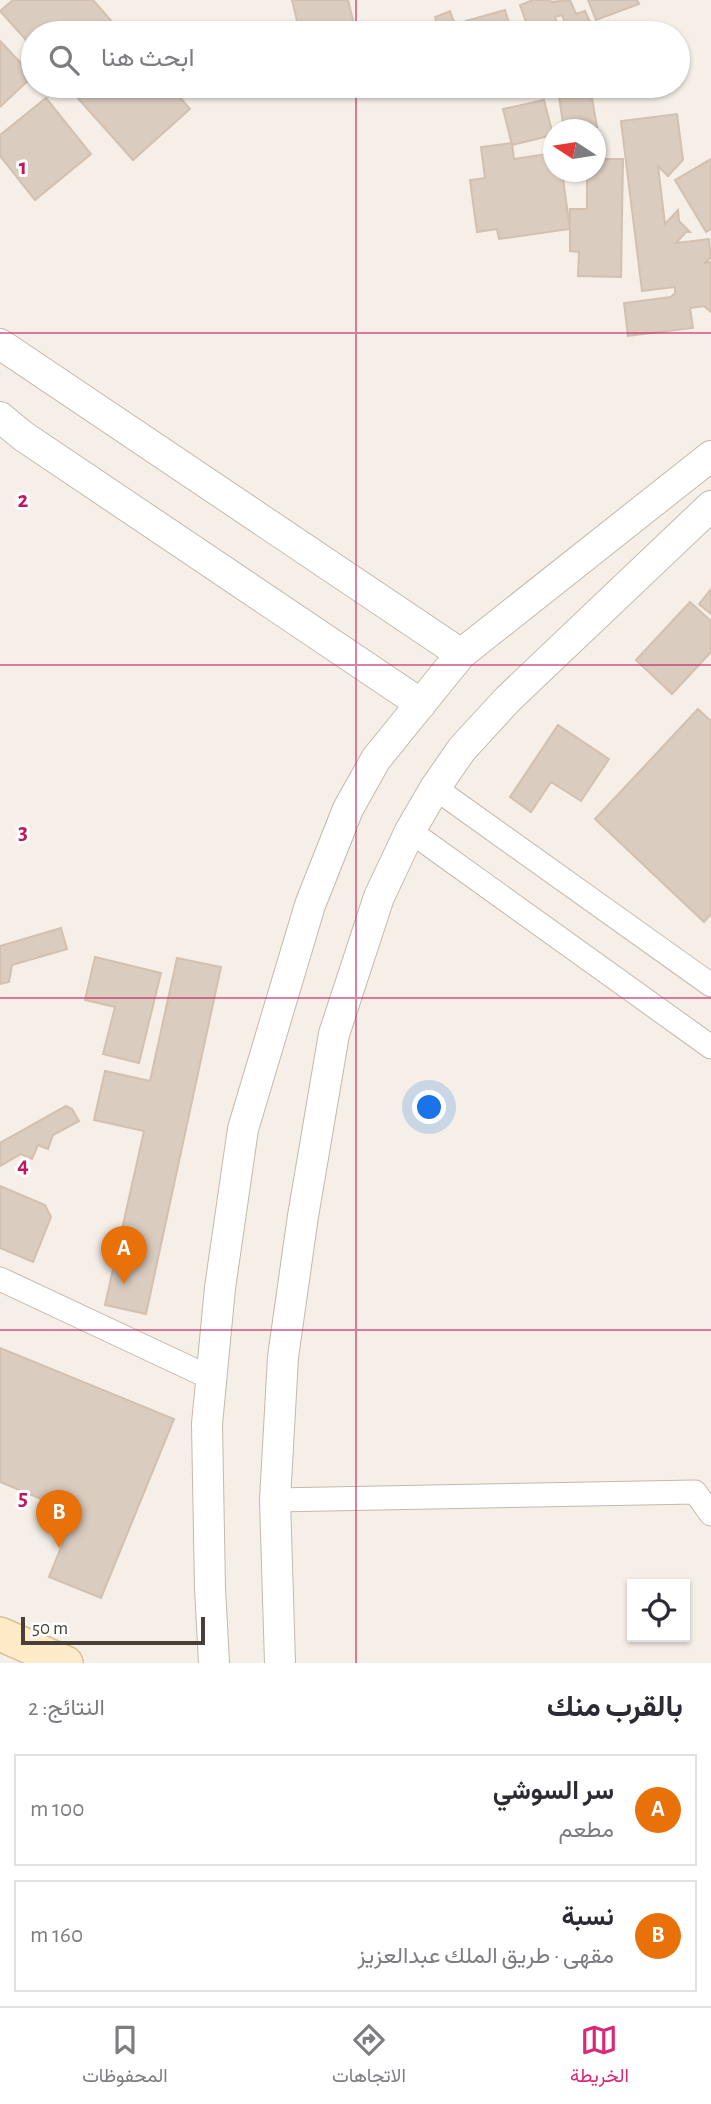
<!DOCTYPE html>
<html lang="ar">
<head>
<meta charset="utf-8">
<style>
  :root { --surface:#fff; --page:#f7f7f7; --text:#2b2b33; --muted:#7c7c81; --line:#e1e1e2; --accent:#db2777 }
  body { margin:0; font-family:"Alegreya Sans",Vazirmatn,sans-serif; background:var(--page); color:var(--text); direction:rtl }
  .controls { position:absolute; right:21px; bottom:21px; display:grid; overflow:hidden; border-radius:0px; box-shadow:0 2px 5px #0004 }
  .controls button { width:63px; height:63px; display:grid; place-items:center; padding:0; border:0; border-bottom:2px solid var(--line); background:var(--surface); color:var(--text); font:35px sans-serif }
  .compass { position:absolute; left:543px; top:119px; width:63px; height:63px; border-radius:50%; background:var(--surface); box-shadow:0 2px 5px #0004; rotate:282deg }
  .scale { position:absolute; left:21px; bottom:18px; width:184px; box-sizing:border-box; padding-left:7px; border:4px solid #493f36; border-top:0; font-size:19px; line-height:24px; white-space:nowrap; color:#493f36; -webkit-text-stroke:5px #fff; paint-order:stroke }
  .you { position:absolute; left:430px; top:1108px; width:24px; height:24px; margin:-18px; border:5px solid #fff; border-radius:50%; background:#1a73e8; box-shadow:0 0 0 10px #1a73e833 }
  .badge { display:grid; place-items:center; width:46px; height:46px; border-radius:50%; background:var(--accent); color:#fff; font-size:23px; font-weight:700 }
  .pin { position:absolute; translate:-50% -58px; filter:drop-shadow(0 2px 4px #0008) }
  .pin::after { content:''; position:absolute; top:37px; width:24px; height:21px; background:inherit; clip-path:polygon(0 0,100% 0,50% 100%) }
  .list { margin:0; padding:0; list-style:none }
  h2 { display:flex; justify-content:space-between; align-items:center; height:91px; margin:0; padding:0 28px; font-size:30px }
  h2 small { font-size:23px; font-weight:400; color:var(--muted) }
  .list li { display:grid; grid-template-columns:46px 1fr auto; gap:21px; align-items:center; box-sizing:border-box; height:112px; margin:0 14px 14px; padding:0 14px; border:2px solid var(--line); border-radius:0px }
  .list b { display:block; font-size:26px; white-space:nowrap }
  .list p { margin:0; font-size:23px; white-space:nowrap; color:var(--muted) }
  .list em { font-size:23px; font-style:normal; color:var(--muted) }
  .icon { flex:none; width:38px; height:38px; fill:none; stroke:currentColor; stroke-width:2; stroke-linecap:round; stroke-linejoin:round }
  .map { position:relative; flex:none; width:711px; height:1663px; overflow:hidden; direction:ltr }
  .search { position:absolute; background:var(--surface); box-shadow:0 2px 5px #0004; left:21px; right:21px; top:21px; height:77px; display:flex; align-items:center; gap:18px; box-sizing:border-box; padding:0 24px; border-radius:38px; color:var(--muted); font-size:26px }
  .sheet { height:343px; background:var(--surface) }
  nav { display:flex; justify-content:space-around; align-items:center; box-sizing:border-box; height:98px; border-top:2px solid var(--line); background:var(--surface); font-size:19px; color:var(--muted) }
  nav a { display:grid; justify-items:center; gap:4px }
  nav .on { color:var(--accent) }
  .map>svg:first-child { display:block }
  .building { fill:#daccbf; stroke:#d3c0af; stroke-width:2 }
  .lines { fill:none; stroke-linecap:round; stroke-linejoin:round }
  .minor-casing { stroke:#c4b9ac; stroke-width:25 }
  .tertiary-casing { stroke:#c4b9ac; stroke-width:32 }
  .secondary-casing { stroke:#dbc196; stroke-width:36 }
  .minor { stroke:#fff; stroke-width:23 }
  .tertiary { stroke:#fff; stroke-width:30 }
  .secondary { stroke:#ffebc7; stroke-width:33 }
  .grid { fill:none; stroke:#c2185b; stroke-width:2; stroke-opacity:0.55 }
  .grid-label { font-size:23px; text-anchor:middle; font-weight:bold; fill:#c2185b; stroke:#fff; stroke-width:6; stroke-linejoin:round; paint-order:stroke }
</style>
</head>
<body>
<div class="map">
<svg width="711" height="1663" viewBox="0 0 711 1663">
  <rect width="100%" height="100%" fill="#f5efe7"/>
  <!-- building -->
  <path class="building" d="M13 0H93L122 33H33V48L0 11Z
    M292 0H348L354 24 314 33H300Z
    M533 0H550L551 2 570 0 576 14 585 11 590 22 568 31 562 15 555 17 561 32 530 33 520 5Z
    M588 0H637L639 4 596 20Z
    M505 10 512 33H470L466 21Z
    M450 11 458 33H412L437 24 435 17Z
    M0 41 33 76 0 107Z
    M67 86H170L190 109 133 160Z
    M540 86H590L597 127 564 130 558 90 541 93Z
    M46 98 91 154 35 200 0 156V135Z
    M544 100 553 135 512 145 503 109Z
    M677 114 683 160 668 176 658 166 665 224 678 210 679 221 690 232H686L676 243 709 239 711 257 705 263 711 262V312L704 306 690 308 693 328 628 336 624 303 671 297 675 293V287L642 291 621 121Z
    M512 143 514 159 554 153V172H562L570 229 499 239 497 229 477 232 470 180 485 178 481 147Z
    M596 159H623L621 277 578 276 579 252 570 251V209H587V172H596Z
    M711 159V229L706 232 675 180Z
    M711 589V614L699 604Z
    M690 602 711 621V652L672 694 636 660Z
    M698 709 711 721V914L704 922 595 819Z
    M558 725 609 759 581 801 551 782 531 812 510 797Z
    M61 928 67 949 12 965 9 982 0 984V946Z
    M95 957 161 973 139 1063 103 1054 115 1007 85 1000Z
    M177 958 221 967 146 1314 105 1305 144 1131 94 1120 105 1071 150 1081Z
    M66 1106 72 1109 79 1121 53 1135 48 1149 38 1145 32 1159 21 1154 0 1166V1143Z
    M0 1186 45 1205 51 1217 33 1262 0 1248Z
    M0 1348 174 1419 101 1598 49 1577 75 1513 0 1482Z"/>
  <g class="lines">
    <!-- minor casing -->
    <g class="minor-casing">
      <path id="minor" d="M435 788 711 985
        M410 831 711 1047
        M0 1279 211 1378
        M275 1500 695 1492 711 1514"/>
    </g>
    <!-- tertiary casing -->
    <g class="tertiary-casing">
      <path id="tertiary" d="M0 344 461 654
        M0 417 23 436 421 704
        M214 1663 210 1588 207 1424 220 1288 243 1129 310 905 348 809 376 759 461 654 711 456
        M280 1663 275 1500 283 1357 303 1216 334 1034 379 897 410 831 435 788 462 749 507 700 711 506"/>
    </g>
    <!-- secondary casing -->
    <g class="secondary-casing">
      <path id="secondary" d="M0 1634 66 1663"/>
    </g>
    <!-- minor -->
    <use href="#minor" class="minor"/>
    <!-- tertiary -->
    <use href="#tertiary" class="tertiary"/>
    <!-- secondary -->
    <use href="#secondary" class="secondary"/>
  </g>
  <!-- grid -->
  <path class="grid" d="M356 0V33M356 86V1663M0 333H711M0 665H711M0 998H711M0 1330H711"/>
  <g class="grid-label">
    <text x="23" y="174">1</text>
    <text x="23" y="507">2</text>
    <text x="23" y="839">3</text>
    <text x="23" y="1172">4</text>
    <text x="23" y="1505">5</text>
  </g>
</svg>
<div class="controls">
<button><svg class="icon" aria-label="locate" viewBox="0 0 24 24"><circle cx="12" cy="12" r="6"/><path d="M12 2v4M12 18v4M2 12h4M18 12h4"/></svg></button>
</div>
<svg class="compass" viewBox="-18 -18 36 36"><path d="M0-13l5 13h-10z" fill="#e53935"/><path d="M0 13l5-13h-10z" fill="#7c7c81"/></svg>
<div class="scale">50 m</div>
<div class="you"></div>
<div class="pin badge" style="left:124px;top:1284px;background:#e8710a">A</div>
<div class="pin badge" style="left:59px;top:1548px;background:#e8710a">B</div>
<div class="search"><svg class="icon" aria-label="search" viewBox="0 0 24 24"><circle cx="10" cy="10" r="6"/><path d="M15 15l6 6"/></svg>ابحث هنا</div>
</div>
<section class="sheet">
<h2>بالقرب منك<small>النتائج: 2</small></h2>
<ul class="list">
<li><span class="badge" style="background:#e8710a">A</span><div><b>سر السوشي</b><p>مطعم</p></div><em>100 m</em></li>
<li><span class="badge" style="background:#e8710a">B</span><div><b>نسبة</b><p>مقهى · طريق الملك عبدالعزيز</p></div><em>160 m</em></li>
</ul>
</section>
<nav>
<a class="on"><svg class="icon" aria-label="map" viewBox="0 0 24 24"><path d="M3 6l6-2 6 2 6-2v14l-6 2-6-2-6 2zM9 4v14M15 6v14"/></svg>الخريطة</a>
<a><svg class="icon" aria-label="directions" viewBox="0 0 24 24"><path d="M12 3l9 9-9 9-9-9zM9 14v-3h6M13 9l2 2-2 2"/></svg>الاتجاهات</a>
<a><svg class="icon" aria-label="saved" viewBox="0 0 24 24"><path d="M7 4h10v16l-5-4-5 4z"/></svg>المحفوظات</a>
</nav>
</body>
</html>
